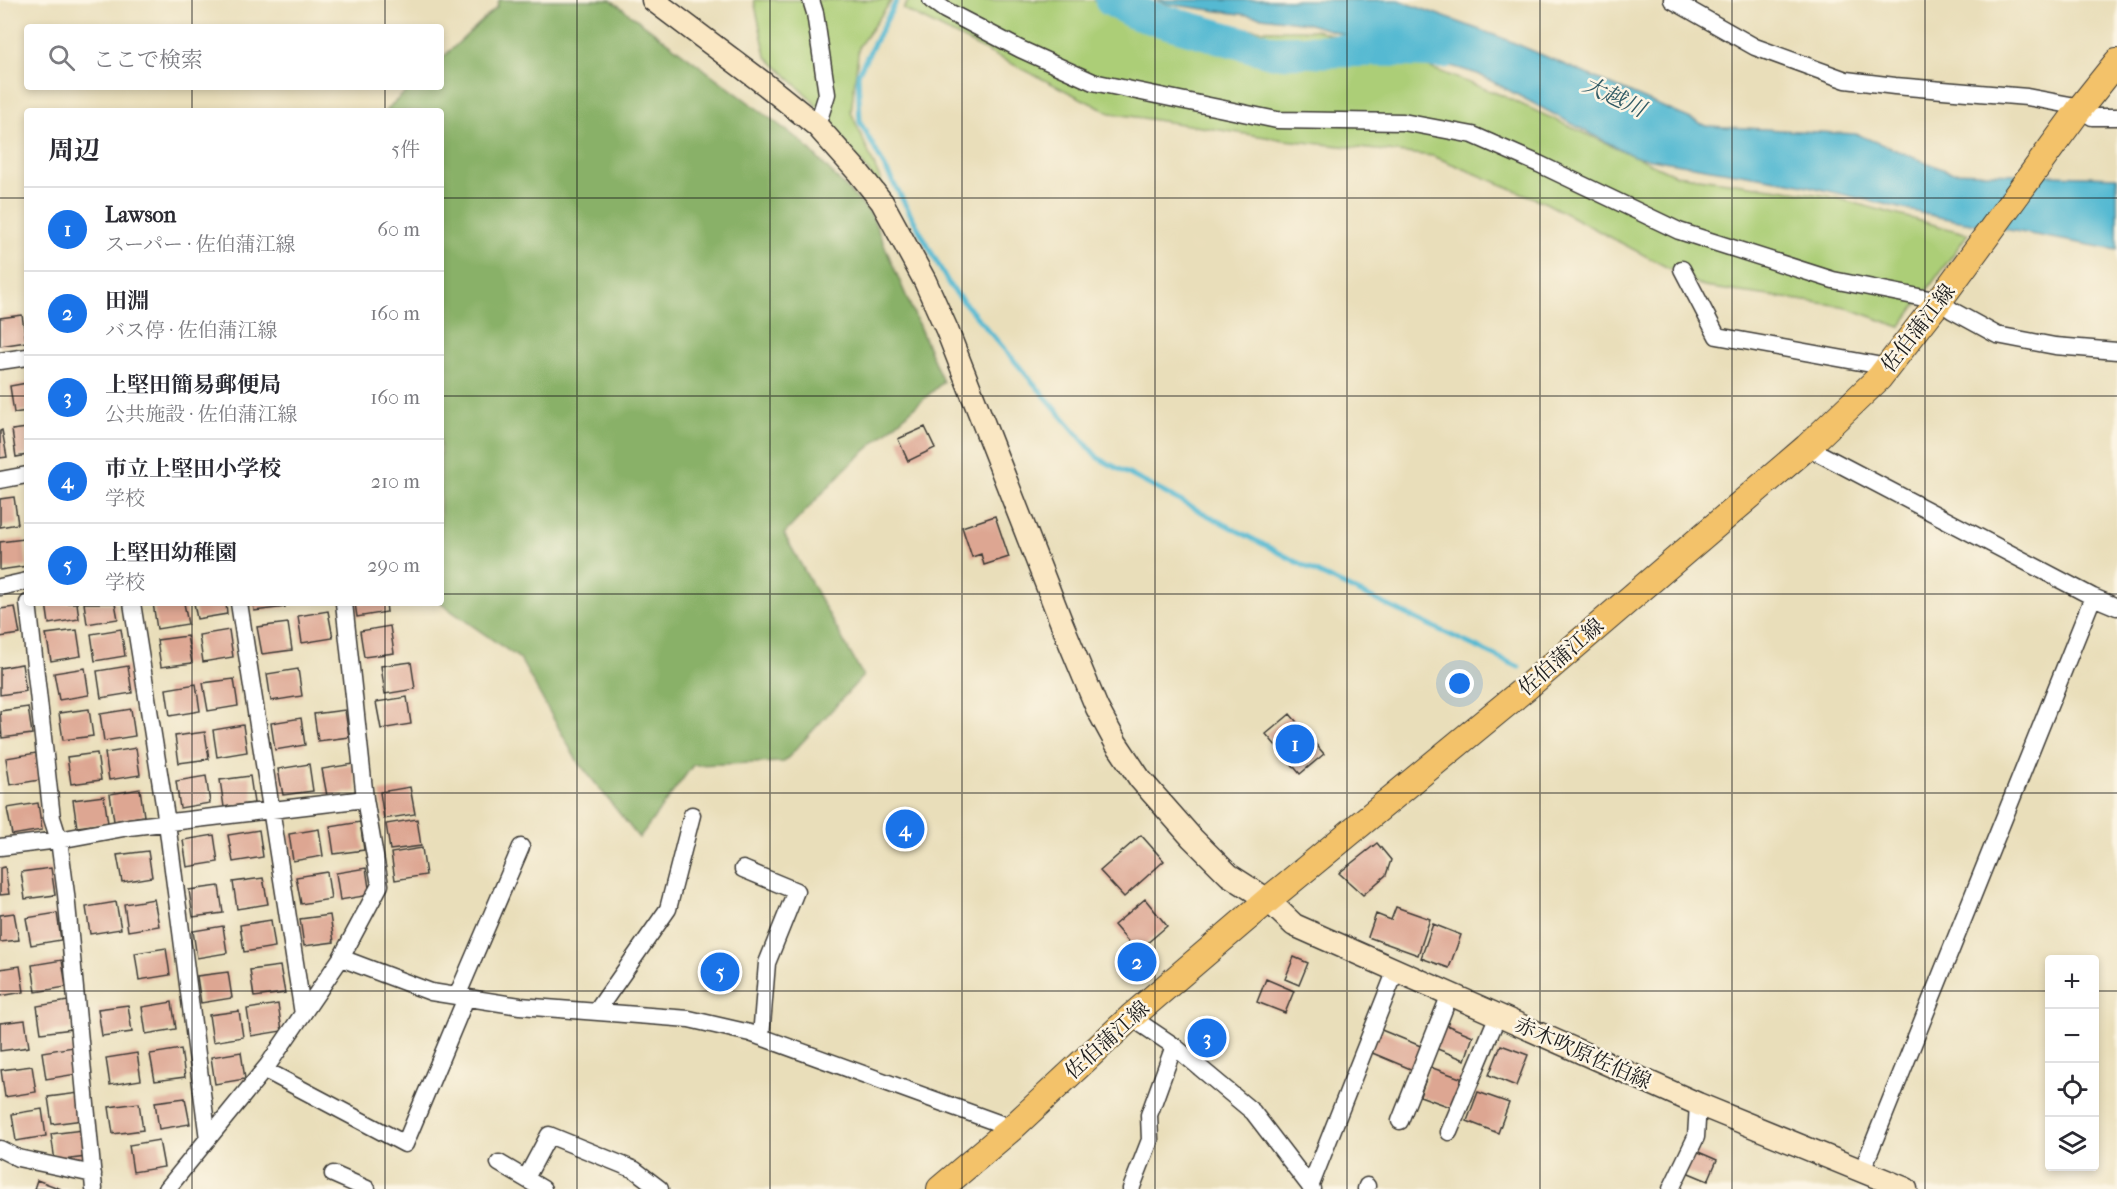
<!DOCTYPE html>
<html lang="ja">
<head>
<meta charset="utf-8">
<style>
  :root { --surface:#fff; --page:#f2f2f3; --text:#2b2b33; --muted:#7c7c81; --line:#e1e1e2; --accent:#1a73e8 }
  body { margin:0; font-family:"IM FELL French Canon","Noto Serif JP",serif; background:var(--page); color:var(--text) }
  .controls { position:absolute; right:18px; bottom:18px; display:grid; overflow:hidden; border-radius:6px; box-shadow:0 3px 9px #0003 }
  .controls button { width:54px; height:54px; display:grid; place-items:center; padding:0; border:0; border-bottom:2px solid var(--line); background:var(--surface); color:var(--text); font:30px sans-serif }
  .you { position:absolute; left:1460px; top:684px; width:21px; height:21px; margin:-15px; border:4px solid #fff; border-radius:50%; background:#1a73e8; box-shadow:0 0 0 9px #1a73e833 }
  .badge { display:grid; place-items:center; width:39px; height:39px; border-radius:50%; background:var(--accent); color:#fff; font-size:20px; font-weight:700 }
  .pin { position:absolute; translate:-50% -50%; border:3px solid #fff; box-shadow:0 2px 6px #0006 }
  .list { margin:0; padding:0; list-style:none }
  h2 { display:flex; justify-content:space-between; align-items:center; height:78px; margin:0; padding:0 24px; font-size:26px }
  h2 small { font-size:20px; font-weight:400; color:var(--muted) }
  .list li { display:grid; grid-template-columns:39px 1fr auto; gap:18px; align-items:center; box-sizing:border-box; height:84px; padding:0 24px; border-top:2px solid var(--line) }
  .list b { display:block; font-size:22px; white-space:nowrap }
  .list p { margin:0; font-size:20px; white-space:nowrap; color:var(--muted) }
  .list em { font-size:20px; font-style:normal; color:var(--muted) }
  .icon { flex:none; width:33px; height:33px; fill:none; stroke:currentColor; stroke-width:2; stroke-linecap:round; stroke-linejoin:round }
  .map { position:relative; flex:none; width:2117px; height:1189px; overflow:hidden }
  .search { position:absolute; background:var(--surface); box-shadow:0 3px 9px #0003; left:24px; top:24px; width:420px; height:66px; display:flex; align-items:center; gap:15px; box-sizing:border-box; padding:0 21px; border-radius:6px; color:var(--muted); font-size:22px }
  .panel { position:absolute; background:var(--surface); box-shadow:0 3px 9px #0003; left:24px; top:108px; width:420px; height:498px; border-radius:6px }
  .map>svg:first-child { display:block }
  .green { fill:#acce77; stroke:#64754a; stroke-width:1.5 }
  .forest { fill:#89b168; stroke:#526642; stroke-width:1.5 }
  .water { fill:#54b9d2; stroke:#386a77; stroke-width:1.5 }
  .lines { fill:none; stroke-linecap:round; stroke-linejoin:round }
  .stream { stroke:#54b9d2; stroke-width:5 }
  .river { stroke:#54b9d2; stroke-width:33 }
  .building { fill:#dda692 }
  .street-casing { stroke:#3b3934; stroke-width:19 }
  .secondary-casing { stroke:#3b3934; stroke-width:25 }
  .primary-casing { stroke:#3b3934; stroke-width:28 }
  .street { stroke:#fff; stroke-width:16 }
  .secondary { stroke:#fae7c3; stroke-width:22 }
  .primary { stroke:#f3c26a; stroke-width:26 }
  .grid { fill:none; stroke:#1c1c1c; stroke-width:1.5; stroke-opacity:0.55 }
  .labels { text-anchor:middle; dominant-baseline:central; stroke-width:5; stroke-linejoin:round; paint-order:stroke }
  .street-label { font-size:21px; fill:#1c1c1c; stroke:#fcf5e5 }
  .water-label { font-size:22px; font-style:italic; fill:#325b65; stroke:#fcf5e5 }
</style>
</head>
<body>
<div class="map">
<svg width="2117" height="1189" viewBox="0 0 2117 1189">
  <rect width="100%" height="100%" fill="#fcf5e5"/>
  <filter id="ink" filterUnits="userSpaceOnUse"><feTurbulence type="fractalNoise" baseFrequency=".0167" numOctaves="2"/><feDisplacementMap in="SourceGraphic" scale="12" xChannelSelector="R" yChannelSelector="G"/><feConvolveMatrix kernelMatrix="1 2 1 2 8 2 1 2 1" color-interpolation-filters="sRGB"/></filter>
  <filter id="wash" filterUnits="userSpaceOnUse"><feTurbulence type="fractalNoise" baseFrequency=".008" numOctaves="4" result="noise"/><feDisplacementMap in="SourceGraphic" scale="24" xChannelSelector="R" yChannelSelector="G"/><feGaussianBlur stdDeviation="1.35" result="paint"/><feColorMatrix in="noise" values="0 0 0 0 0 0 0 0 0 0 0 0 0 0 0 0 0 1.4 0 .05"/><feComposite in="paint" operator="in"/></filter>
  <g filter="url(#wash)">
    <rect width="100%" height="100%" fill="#e9deba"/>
    <!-- green -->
    <path class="green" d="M754 0H892L859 46 851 112 887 195 810 98 766 56Z
      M909 0H1093L1133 19 1264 30H1317L1415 62 1501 95 1676 175 1829 196 1968 234 1900 327 1842 306 1704 287 1546 203 1433 156 1285 140 1110 113 903 9Z"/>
    <!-- forest -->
    <path class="forest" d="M499 0H611L802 142 871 214 943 382 845 469 784 534 863 676 784 762 693 765 639 838 576 759 520 659 440 603 441 111H385L411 87H441V59L497 7Z"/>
    <!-- water -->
    <path class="water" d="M1156 0H1398L1505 39 1707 126 1856 134 1950 172 2117 177V250L1938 217 1795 183 1633 156 1478 74 1306 23 1168 4Z"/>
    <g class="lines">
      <!-- stream -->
      <path class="stream" d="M897 0 858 74 860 122 950 286 1098 458 1320 574 1519 667"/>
      <!-- river -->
      <path class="river" d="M1111 0 1135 13 1273 52 1389 50 1444 52"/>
    </g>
    <g id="blocks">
      <!-- building -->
      <path class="building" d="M22 315 26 342 0 346V318Z
        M27 383V411L14 413 10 386Z
        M925 427 935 448 908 461 898 439Z
        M27 428V455L16 457 12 430Z
        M2 430 7 457 0 458V431Z
        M14 497 18 524 0 527V499Z
        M995 516 1009 557 984 565 981 554 972 557 962 527Z
        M24 539 27 566 0 570V542Z
        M46 603H77L79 619 49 624Z
        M84 603H115L118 619 87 624Z
        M153 603H184L188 624 157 629Z
        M194 603H226L227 614 197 619Z
        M253 603H284L285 607 254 611Z
        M355 603H386L387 612 357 617Z
        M15 607 20 634 0 637V609Z
        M328 611 333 638 302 643 298 616Z
        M288 623 292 650 262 654 257 627Z
        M390 626 394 653 364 657 360 631Z
        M121 629 125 656 95 661 91 634Z
        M77 630 81 656 51 661 46 634Z
        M229 630 233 657 203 662 199 635Z
        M187 636 192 663 161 667 157 640Z
        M411 662 415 689 385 694 381 666Z
        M22 664 26 691 0 695V668Z
        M128 666 132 693 101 698 97 671Z
        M85 668 89 695 59 700 54 673Z
        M298 669 302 696 271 701 267 674Z
        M234 679 238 706 208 711 203 683Z
        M196 684 200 711 170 716 166 689Z
        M407 697 411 724 381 729 376 702Z
        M28 707 32 734 2 738 0 711Z
        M89 709 93 736 63 740 59 713Z
        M131 709 135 736 104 741 100 714Z
        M345 710 349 737 318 741 314 714Z
        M1290 714 1324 754 1300 774 1266 734Z
        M301 718 305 745 275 750 271 723Z
        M243 725 247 752 217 757 213 730Z
        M205 732 209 759 179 763 175 736Z
        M136 748 140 775 109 780 105 753Z
        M36 753 40 780 10 785 6 758Z
        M97 753 101 780 71 784 67 757Z
        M309 764 313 791 283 795 278 769Z
        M353 764 357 791 327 796 322 769Z
        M206 776 210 803 180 808 176 781Z
        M250 776 254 803 224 807 220 780Z
        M410 787 415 814 384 819 380 792Z
        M140 789 144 816 114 821 110 794Z
        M104 796 108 823 77 827 73 800Z
        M38 803 42 830 12 835 7 808Z
        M417 819 421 846 390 850 386 824Z
        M360 822 364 850 334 854 330 827Z
        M319 829 323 856 293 861 289 834Z
        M259 830 263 857 233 862 228 835Z
        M214 835 218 862 187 867 183 840Z
        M1141 835 1164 861 1124 897 1100 871Z
        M1377 843 1391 860 1386 875 1363 895 1339 873Z
        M422 848 426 875 395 880 391 853Z
        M148 851 152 877 122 882 117 855Z
        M5 867 9 894 0 895V868Z
        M51 868 55 895 25 899 21 872Z
        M366 868 370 895 340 900 336 873Z
        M327 872 331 899 301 904 296 877Z
        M263 878 268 904 237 909 233 882Z
        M219 886 223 913 193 917 189 890Z
        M154 899 159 926 128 931 124 904Z
        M1145 899 1167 926 1137 952 1114 925Z
        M116 902 121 929 90 934 86 907Z
        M1396 907 1430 919 1418 955 1368 937 1376 914 1391 920Z
        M14 913 19 940 0 942V915Z
        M57 913 61 940 31 945 26 918Z
        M330 915 334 942 304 946 300 919Z
        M271 920 275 947 244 952 240 925Z
        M1433 924 1461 935 1449 968 1421 958Z
        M223 926 227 953 197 958 193 931Z
        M166 948 170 975 139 980 135 953Z
        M1294 957 1308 963 1299 985 1285 979Z
        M62 960 66 987 36 992 32 965Z
        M20 966 24 992 0 996V969Z
        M280 966 285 993 254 997 250 970Z
        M228 972 232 998 201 1003 197 976Z
        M1266 979 1294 991 1285 1013 1257 1002Z
        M68 1001 72 1029 41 1033 37 1006Z
        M172 1002 176 1029 146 1034 142 1007Z
        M278 1004 282 1031 251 1036 247 1009Z
        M128 1005 132 1032 102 1036 98 1009Z
        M239 1011 243 1037 213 1042 209 1015Z
        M25 1020 29 1047 0 1051V1023Z
        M1444 1024 1473 1036 1465 1060 1435 1048Z
        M1379 1029 1423 1047 1413 1070 1370 1052Z
        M1501 1045 1528 1055 1516 1086 1489 1075Z
        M73 1047 77 1074 46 1079 42 1052Z
        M181 1049 185 1077 155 1081 150 1054Z
        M241 1052 245 1079 215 1084 211 1057Z
        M137 1053 141 1080 110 1085 106 1058Z
        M32 1066 36 1092 5 1097 1 1070Z
        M1430 1067 1463 1079 1453 1108 1420 1096Z
        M1478 1092 1509 1103 1498 1133 1467 1121Z
        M79 1093 83 1120 52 1124 48 1097Z
        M185 1098 190 1124 159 1129 155 1102Z
        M139 1103 143 1130 113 1134 109 1107Z
        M42 1109 46 1136 16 1141 12 1114Z
        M82 1130 86 1157 55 1161 51 1134Z
        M159 1140 164 1167 133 1172 129 1145Z
        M1694 1150 1717 1160 1708 1181 1684 1171Z
        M37 1180 61 1189H34Z"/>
    </g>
  </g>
  <g filter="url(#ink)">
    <use href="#blocks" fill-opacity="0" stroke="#3b3934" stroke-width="1.5"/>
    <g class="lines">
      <!-- street casing -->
      <g class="street-casing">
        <path id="street" d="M811 0 815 13 827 94 817 126
          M931 0 945 10 1020 49 1093 82 1277 120 1403 122 1473 135 1539 164 1679 231 1833 280 1939 301 1953 311 1997 335 2055 346 2117 351
          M1672 0 1755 47 1846 80 1895 86 2027 97 2081 107 2092 117H2117
          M1682 269 1717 336 1888 367
          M0 361 27 357
          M1807 447 2093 597 2117 607
          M0 480 27 475
          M0 587 27 581
          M28 603 52 818 59 840 66 894 94 1189
          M132 603 167 823 208 1139
          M239 603 303 1014
          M0 847 59 840 129 827 365 799
          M743 869 796 891 767 963 761 1037
          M341 958 431 992 520 1006 689 1019 750 1033 1012 1128
          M457 996 521 847
          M596 1012 668 909 692 815
          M1131 1017 1174 1046 1253 1112 1312 1189
          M265 1070 405 1144 466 998
          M1400 1121 1450 994
          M1449 1132 1498 1015
          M0 1149 18 1158 93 1174
          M499 1163 543 1189
          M1862 1171 2093 597
          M333 1174 367 1189
          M526 1178 549 1135 635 1170 660 1189
          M1310 1187 1396 970
          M167 1189 268 1065 341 958 380 885 365 799 344 603
          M1131 1189 1150 1140 1149 1115 1174 1046
          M1366 1189 1367 1186
          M1671 1189 1696 1137 1698 1104"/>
      </g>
      <!-- secondary casing -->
      <g class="secondary-casing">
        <path id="secondary" d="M653 0 766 85 817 126 858 172 882 202 925 281 947 330 1062 624 1097 708 1116 743 1140 779 1192 838 1229 875 1268 900 1294 925 1698 1104 1906 1189"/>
      </g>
      <!-- primary casing -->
      <g class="primary-casing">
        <path id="primary" d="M940 1189 1012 1128 1131 1017 1268 900 1527 687 1807 447 1879 378 1939 301 2081 107 2117 62"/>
      </g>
      <!-- street -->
      <use href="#street" class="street"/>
      <!-- secondary -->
      <use href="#secondary" class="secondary"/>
      <!-- primary -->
      <use href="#primary" class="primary"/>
    </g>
  </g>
  <!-- grid -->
  <path class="grid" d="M192 0V27M385 0V27M577 0V1189M770 0V1189M962 0V1189M1155 0V1189M1347 0V1189M1540 0V1189M1732 0V1189M1925 0V1189M192 87V111M385 87V111M0 198H27M441 198H2117M0 396H27M441 396H2117M0 594H27M441 594H2117M192 603V1189M385 603V1189M0 793H2117M0 991H2050M2094 991H2117"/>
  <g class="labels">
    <!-- street labels -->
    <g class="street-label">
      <text transform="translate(1918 328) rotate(-52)">佐伯蒲江線</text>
      <text transform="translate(1561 657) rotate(-41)">佐伯蒲江線</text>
      <text transform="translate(1107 1040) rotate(-42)">佐伯蒲江線</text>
      <text transform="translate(1583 1053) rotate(24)">赤木吹原佐伯線</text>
    </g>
    <!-- water labels -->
    <g class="water-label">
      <text transform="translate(1614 97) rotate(25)">大越川</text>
    </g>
  </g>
</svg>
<div class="controls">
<button>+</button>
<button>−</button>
<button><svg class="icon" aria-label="locate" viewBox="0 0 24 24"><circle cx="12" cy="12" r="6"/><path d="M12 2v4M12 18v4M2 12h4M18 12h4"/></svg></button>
<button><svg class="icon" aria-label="layers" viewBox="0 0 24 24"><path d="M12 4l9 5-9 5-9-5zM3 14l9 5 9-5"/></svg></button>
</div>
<div class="you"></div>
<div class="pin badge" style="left:1295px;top:744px">1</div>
<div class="pin badge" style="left:1137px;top:962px">2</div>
<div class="pin badge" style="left:1207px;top:1038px">3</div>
<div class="pin badge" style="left:905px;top:829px">4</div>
<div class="pin badge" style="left:720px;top:972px">5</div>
<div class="search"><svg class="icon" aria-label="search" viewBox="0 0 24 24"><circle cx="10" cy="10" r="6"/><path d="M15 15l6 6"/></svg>ここで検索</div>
<section class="panel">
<h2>周辺<small>5件</small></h2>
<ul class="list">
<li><span class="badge">1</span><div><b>Lawson</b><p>スーパー · 佐伯蒲江線</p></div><em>60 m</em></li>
<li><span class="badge">2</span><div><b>田淵</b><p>バス停 · 佐伯蒲江線</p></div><em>160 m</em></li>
<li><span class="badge">3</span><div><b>上堅田簡易郵便局</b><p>公共施設 · 佐伯蒲江線</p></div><em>160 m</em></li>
<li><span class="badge">4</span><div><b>市立上堅田小学校</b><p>学校</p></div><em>210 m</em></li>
<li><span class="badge">5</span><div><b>上堅田幼稚園</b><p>学校</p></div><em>290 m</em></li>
</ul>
</section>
</div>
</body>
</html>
